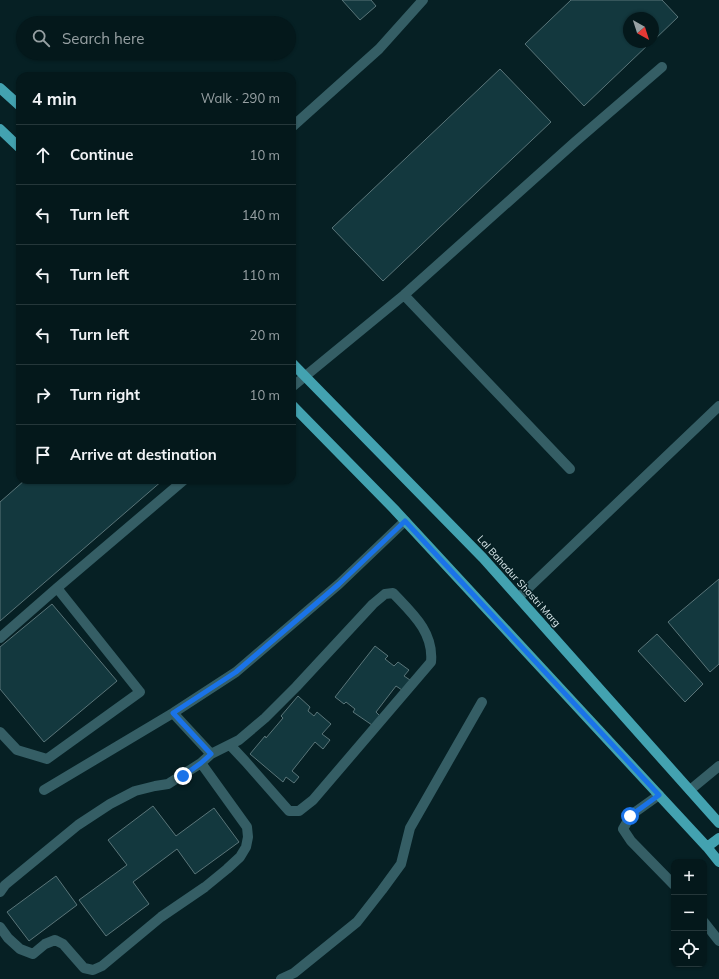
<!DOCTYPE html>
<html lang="en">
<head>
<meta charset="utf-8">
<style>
  :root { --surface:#04181b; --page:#122528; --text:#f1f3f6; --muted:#97a0a3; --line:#25373a }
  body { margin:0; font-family:Mulish,sans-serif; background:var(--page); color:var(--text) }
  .controls { position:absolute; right:12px; bottom:12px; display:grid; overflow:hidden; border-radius:8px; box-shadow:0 1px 3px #0004 }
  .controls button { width:36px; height:36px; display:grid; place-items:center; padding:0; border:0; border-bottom:1px solid var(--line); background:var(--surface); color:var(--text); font:20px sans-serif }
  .compass { position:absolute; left:623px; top:12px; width:36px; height:36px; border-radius:50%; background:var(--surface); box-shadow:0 1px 3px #0004; rotate:141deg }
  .stop { position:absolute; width:12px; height:12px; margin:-9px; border:3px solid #1a73e8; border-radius:50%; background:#fff }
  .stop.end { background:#1a73e8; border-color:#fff; box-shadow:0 1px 4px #0008 }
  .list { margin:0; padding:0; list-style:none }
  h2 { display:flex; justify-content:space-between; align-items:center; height:52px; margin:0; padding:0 16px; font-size:17px }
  h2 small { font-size:13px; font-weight:400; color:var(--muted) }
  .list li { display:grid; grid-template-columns:26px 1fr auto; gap:12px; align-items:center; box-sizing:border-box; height:60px; padding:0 16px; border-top:1px solid var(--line) }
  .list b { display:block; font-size:15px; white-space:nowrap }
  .list em { font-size:13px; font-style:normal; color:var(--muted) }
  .icon { flex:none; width:22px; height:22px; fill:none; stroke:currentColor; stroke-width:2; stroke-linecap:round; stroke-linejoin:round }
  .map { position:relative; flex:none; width:719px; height:979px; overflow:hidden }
  .search { position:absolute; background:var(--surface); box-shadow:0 1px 3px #0004; left:16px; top:16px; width:280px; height:44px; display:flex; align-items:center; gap:10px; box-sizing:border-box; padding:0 14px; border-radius:22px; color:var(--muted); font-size:15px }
  .panel { position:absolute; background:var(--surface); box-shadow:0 1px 3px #0004; left:16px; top:72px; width:280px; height:412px; border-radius:12px }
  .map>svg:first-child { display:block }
  .building { fill:#13383e; stroke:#5a7579 }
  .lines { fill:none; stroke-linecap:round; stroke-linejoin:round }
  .minor { stroke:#355e65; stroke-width:10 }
  .major { stroke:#43a2b0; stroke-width:10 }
  .route { stroke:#1a73e8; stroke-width:5 }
  .labels { text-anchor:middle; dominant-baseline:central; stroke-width:3; stroke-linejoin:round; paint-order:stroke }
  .street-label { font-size:10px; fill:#dbeaed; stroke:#062024 }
</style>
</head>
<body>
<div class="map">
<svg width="719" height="979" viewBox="0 0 719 979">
  <rect width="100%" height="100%" fill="#062024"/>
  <!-- building -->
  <path class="building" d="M342 0H371L376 6 360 20Z
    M571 0H662L678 17 653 41V18H629V42H651L584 106 525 44Z
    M500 69 551 122 383 281 332 228Z
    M25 480H163L0 621V502Z
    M719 579V664L710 672 668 622Z
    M52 604 117 681 44 742 0 689V647Z
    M657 634 703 684 685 702 638 651Z
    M375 646 388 656 385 659 394 666 398 662 409 670 404 676 410 680 402 690 396 686 376 712 380 716 372 725 353 712 355 709 346 702 344 704 335 697Z
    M298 696 310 707 308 711 314 716 317 712 331 724 322 734 330 740 323 749 315 742 292 771 299 777 294 783 286 777 283 782 250 754 265 736 266 738 283 718 281 716Z
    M153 806 176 836 214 808 239 842 195 874 177 849 133 882 149 904 106 936 79 900 127 865 108 840Z
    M56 876 77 905 29 941 7 912Z"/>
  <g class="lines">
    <!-- minor -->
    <path class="minor" d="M292 127 379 49 423 0
      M404 295 570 469
      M292 387 404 295 575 142 662 67
      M519 597 719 406
      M0 638 57 588 184 480
      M0 732 17 750 47 759 140 692 57 588
      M211 754 239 740 265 718 296 687 373 604 385 594 393 593C412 613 434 632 431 662L313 800 299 811H289L245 761 230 745
      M44 790 173 713 236 672 339 584 405 521
      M690 790 719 766
      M659 795 631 815 623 829 631 841 674 885
      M0 892 5 885 78 825 110 804 135 791 155 786 168 784 201 763 211 754 173 713
      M704 922 719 941
      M0 927 8 938 20 949 33 954 45 944 55 940 63 944 84 968 93 970 102 966 161 917 205 887 227 869 240 857 246 847 248 837 247 827 201 763
      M281 979 294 973 357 922 382 890 401 864 410 828 482 702"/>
    <!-- major -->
    <path class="major" d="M0 88 20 106
      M0 129 20 148
      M292 363 483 558 719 823
      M292 405 394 509 707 847 719 862
      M707 847 719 838"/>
  </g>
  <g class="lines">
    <!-- route -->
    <path class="route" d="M183 776 201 763 211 754 173 713 236 672 339 584 405 521 659 795 630 816"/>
  </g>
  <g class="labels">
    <!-- street labels -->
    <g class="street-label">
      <text transform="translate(519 581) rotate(48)">Lal Bahadur Shastri Marg</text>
    </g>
  </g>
</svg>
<div class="controls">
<button>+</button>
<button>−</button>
<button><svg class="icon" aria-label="locate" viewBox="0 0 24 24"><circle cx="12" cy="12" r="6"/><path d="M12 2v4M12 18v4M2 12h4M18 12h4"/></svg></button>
</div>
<svg class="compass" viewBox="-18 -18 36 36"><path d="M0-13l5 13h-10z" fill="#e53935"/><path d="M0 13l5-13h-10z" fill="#97a0a3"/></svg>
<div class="stop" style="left:630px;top:816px"></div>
<div class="stop end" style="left:183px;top:776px"></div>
<div class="search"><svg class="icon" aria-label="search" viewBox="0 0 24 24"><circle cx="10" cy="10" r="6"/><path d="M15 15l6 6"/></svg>Search here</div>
<section class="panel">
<h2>4 min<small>Walk · 290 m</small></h2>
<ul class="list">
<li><svg class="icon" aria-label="ahead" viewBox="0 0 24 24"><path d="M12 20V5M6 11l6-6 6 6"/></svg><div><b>Continue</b></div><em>10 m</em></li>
<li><svg class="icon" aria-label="left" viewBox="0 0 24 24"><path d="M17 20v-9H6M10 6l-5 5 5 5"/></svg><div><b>Turn left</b></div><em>140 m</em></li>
<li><svg class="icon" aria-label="left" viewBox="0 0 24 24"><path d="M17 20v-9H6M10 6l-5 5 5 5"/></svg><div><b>Turn left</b></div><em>110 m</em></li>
<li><svg class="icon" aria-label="left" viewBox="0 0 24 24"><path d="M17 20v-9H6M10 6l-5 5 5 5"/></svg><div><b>Turn left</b></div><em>20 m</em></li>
<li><svg class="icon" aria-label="right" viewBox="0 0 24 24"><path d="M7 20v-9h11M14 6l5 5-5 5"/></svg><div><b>Turn right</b></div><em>10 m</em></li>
<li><svg class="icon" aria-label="arrive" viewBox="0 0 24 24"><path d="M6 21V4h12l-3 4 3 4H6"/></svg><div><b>Arrive at destination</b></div></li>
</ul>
</section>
</div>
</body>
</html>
